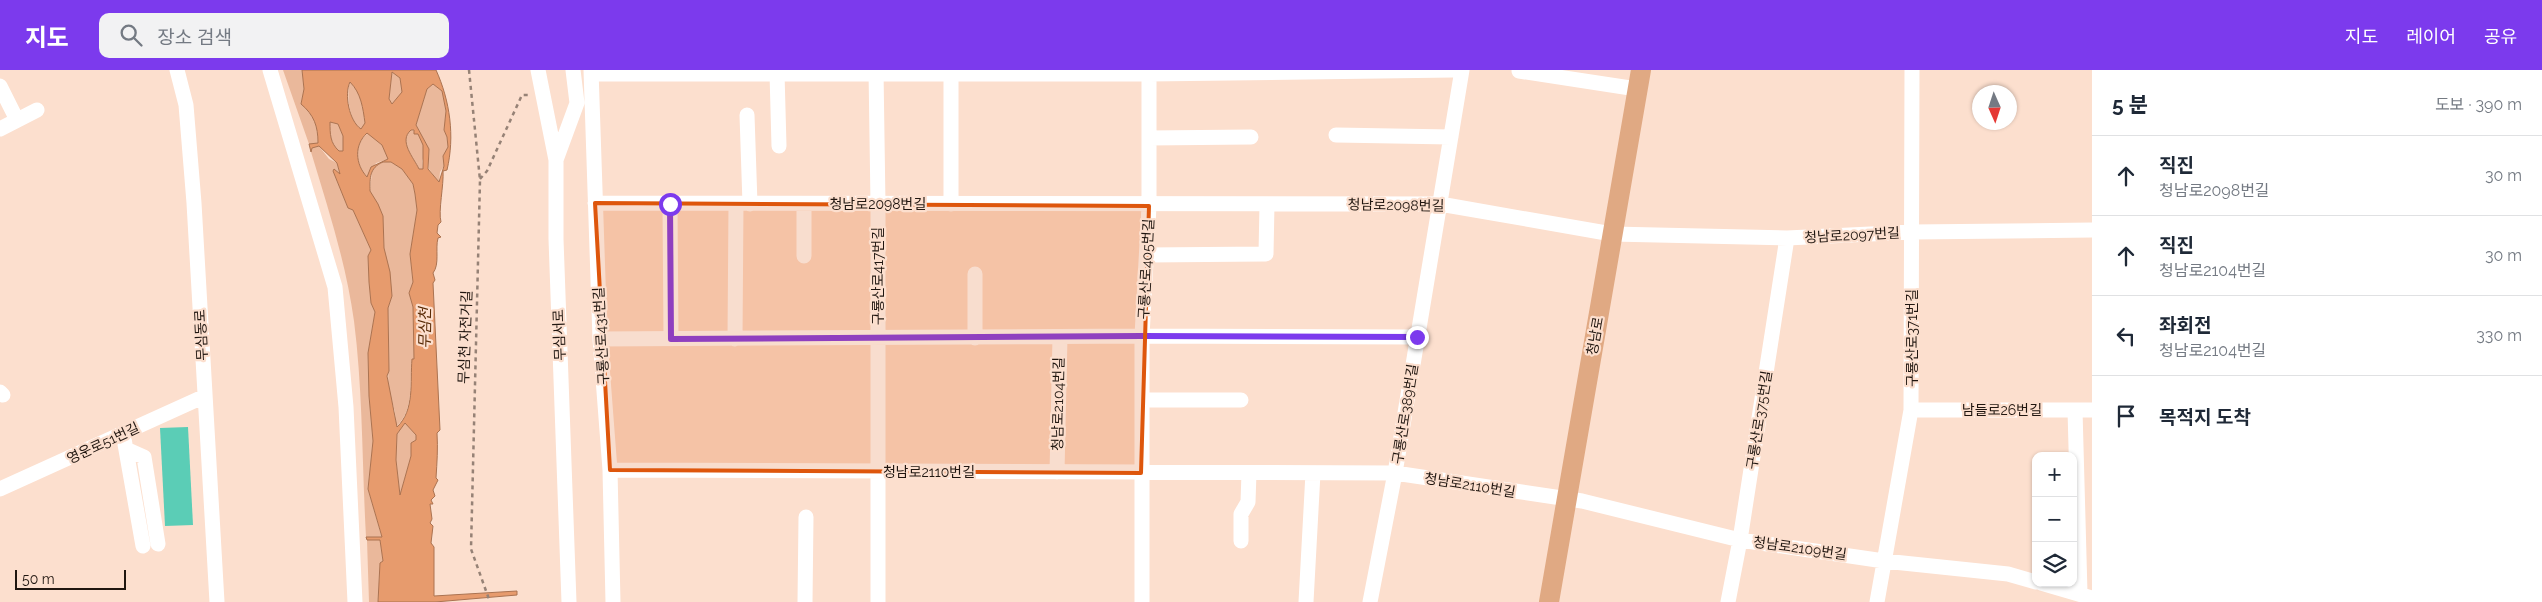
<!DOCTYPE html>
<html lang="ko">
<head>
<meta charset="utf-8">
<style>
  :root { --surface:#fff; --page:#f2f2f3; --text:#1f2937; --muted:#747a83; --line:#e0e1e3; --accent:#7c3aed }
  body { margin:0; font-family:Raleway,"Noto Sans KR",sans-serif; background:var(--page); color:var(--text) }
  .controls { position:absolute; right:15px; bottom:15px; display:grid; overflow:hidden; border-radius:10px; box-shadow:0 1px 4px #0004 }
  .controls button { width:45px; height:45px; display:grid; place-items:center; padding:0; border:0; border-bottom:1px solid var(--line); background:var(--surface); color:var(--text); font:25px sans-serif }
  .compass { position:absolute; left:1972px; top:15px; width:45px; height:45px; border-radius:50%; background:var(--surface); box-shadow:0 1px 4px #0004; rotate:177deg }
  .scale { position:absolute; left:15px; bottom:12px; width:111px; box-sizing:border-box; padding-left:5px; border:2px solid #201610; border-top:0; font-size:14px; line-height:18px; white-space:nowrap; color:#201610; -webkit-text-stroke:4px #fcdfce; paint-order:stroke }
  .stop { position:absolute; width:15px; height:15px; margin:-11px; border:4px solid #7c3aed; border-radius:50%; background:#fff }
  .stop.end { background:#7c3aed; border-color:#fff; box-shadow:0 1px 5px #0008 }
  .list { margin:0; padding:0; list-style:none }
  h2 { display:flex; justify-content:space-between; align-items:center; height:65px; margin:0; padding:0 20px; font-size:21px }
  h2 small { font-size:16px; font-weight:400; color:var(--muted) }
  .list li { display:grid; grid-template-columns:32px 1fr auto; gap:15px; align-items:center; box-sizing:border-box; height:80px; padding:0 20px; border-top:1px solid var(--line) }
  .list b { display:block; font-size:19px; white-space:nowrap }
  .list p { margin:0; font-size:16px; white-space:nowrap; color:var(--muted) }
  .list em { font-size:16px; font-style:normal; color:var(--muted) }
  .icon { flex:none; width:28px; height:28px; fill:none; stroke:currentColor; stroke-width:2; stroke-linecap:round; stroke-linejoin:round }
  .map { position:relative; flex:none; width:2092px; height:532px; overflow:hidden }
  header { display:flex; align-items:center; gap:30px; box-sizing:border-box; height:70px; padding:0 25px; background:var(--accent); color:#fff }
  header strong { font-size:24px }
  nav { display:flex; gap:28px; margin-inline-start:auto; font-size:18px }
  .search { width:350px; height:45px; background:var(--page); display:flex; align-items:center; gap:12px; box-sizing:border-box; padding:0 18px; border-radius:10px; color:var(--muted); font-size:19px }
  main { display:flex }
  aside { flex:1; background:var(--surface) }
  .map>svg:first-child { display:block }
  .green { fill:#eab89b }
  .water { fill:#e79b6d; stroke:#ab7351; fill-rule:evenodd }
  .building { fill:#5bcdb6 }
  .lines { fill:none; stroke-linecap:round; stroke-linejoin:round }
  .path { stroke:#968276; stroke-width:2.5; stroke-dasharray:4 4; stroke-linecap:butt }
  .minor { stroke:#fff; stroke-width:15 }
  .major { stroke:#e0a983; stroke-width:20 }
  .route { stroke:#7c3aed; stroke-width:6 }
  .marked { fill:#de560c; fill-opacity:0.2; stroke:#de560c; stroke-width:4; stroke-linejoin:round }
  .labels { text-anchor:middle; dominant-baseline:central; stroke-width:4.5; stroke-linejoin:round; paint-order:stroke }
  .street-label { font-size:14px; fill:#201610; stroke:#fcdfce }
  .water-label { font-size:15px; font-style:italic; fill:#572803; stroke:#fcdfce }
</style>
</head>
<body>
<header>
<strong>지도</strong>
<div class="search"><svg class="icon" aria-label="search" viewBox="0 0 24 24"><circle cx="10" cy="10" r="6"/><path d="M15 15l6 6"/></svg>장소 검색</div>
<nav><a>지도</a><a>레이어</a><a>공유</a></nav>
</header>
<main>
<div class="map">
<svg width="2092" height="532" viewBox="0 0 2092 532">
  <rect width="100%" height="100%" fill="#fcdfce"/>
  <!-- green -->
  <path class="green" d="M283 0H302L304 20 301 33C315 45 318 56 318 74H309Z
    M392 2 400 8 403 22 392 34 389 29Z
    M350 11C361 23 363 38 365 53L361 60C349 50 346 26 350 11Z
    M433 14 442 21 446 41 444 60 447 67 448 77 443 86 444 96 440 102 439 113 429 99V79L416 55 427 19Z
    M330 52 338 54 343 66V81L339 82C330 73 330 63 330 52Z
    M411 60C423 62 427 81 422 91L423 99H419C414 88 398 71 411 60Z
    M368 63 382 75 389 89 376 93 367 108C355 94 353 75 368 63Z
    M319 76 329 89 337 93 340 105 336 108 348 138 353 140 371 180 368 186 369 212 371 233 375 242 368 283 369 326 373 371 368 419 382 468 366 467C362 395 363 322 354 251 346 193 328 138 311 82L312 78Z
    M383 92H391L402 99 413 114 415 124 417 140 410 184 413 212 409 223 413 237 414 289H412C409 313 415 339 396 357L395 342 388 317 389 265 388 238 392 226 384 178 383 146 370 121 372 101 375 95Z
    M405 353 416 365V370L411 373V386L400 425 396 390 397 364Z
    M373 469 380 470 383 491 380 494 378 532H369L367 470Z"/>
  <!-- water -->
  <path class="water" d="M302 0H436C450 31 455 66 447 100L443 101C444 115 438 141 441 152L438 155 437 163 441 167 438 168C435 179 440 194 433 203L435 210 433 213 440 360 437 363C438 379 437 392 436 408L438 410 433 420 435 426 431 430 433 434H430L432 449 430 453 433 456 431 473 434 477V526L517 521V525L435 532H378L380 493 383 491 380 470H367L366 467H382L368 419 373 371 369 326 368 283 375 242 371 233 369 212 368 186 371 180 353 140 348 138 333 101 334 99 340 104 337 93 319 76 312 78 311 82 309 74 318 73C318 56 314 45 301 34L304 19ZM392 2 400 8 402 22 392 34 389 29ZM350 12C361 23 363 38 365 53L361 59C349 51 344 24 350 12ZM433 14 442 21 446 41 444 60 447 67 448 77 443 86 444 96 439 112 428 99 429 79 416 55 427 19ZM330 52 338 54 343 66V81H339C330 73 330 64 330 52ZM411 60H414V64H418L423 75V99H419C414 88 398 71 411 60ZM367 63 382 75 388 89 371 97 367 107C355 94 354 75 367 63ZM383 92H391L402 99 413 114 415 124 417 140 410 184 413 212 409 223 413 237 414 289H412C410 312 415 340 397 357L387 306 389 301 388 238 392 226 390 202 384 178 383 146 378 134 370 121C370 108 369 98 383 92ZM405 353 416 365V370L411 373V386L400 425 396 390 397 364Z"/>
  <!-- building -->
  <path class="building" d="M188 357 193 455 165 456 160 358Z"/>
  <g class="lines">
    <!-- path -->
    <path class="path" d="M469 0 480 110 471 479 490 532
      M480 109 487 101 522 25H528"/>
    <!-- minor -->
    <path class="minor" d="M177 0 186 35 194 133 217 532
      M270 0 335 217 346 337 355 532
      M538 0 556 90V169L569 532
      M591 0 600 269 610 400 613 532
      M876 0 878 134V532
      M1519 1 1637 19
      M777 3 779 76
      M951 3V134
      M592 4H1149L1453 0
      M0 16 17 50
      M747 45 750 134
      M0 59 37 40
      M1336 65 1451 67
      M1149 68 1251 67
      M556 90 577 33 573 0
      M595 133 1440 134 1612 164 1787 168 1912 162 2092 160
      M670 134 671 269
      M804 134V186
      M1147 185 1266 184 1267 134
      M975 204V268
      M600 269 1142 266 1417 267
      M735 269 736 134
      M0 322 3 325
      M1142 330H1241
      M1911 340H2092
      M2075 340 2080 523
      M123 363 143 476
      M126 379 144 387 158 474
      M610 400 1395 403 1582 431 1740 470 1884 491 2008 504 2036 512
      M1057 402 1060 267
      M0 419 205 326
      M1241 471V444L1248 432 1249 403
      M2041 513 2092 528
      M805 532 806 447
      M1142 532V266L1149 136V0
      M1306 532 1313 403
      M1370 532 1395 403 1462 0
      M1728 532 1740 470 1787 168
      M1877 532 1911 340 1912 0"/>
    <!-- major -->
    <path class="major" d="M1549 532 1641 0"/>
  </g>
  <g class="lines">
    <!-- route -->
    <path class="route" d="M670 134 671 269 1142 266 1417 267"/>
  </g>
  <!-- marked area -->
  <path class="marked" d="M595 133 1149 136 1141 403 610 400Z"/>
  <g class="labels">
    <!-- street labels -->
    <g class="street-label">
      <text x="878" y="134">청남로2098번길</text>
      <text transform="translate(1396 135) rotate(1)">청남로2098번길</text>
      <text transform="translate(1852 165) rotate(-3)">청남로2097번길</text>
      <text transform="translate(1146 199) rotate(-87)">구룡산로405번길</text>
      <text transform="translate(878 206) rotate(-90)">구룡산로417번길</text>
      <text transform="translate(201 265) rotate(-93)">무심동로</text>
      <text transform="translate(559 265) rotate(-92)">무심서로</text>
      <text transform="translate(601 266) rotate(-93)">구룡산로431번길</text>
      <text transform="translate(1595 266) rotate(-80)">청남로</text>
      <text transform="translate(465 267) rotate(-88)">무심천 자전거길</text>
      <text transform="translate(1912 268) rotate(-90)">구룡산로371번길</text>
      <text transform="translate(1058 334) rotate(-89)">청남로2104번길</text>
      <text x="2002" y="340">남들로26번길</text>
      <text transform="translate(1405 344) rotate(-81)">구룡산로389번길</text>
      <text transform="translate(1759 350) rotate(-81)">구룡산로375번길</text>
      <text transform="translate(103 373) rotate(-25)">영운로51번길</text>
      <text x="929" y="402">청남로2110번길</text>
      <text transform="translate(1470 415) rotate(9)">청남로2110번길</text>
      <text transform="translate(1800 478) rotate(8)">청남로2109번길</text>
    </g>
    <!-- water labels -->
    <g class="water-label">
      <text transform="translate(425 258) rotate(-89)">무심천</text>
    </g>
  </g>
</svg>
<div class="controls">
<button>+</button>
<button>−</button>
<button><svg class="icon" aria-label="layers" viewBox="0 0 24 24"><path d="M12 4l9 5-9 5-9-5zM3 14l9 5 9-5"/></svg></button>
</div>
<svg class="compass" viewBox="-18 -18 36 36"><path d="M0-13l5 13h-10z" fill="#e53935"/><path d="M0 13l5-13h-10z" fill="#747a83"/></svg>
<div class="scale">50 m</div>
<div class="stop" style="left:670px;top:134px"></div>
<div class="stop end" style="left:1417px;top:267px"></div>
</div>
<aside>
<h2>5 분<small>도보 · 390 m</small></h2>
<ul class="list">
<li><svg class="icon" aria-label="ahead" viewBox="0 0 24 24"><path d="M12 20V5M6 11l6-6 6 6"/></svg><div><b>직진</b><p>청남로2098번길</p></div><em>30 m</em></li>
<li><svg class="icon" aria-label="ahead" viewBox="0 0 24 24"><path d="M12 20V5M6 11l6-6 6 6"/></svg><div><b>직진</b><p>청남로2104번길</p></div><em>30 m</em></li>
<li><svg class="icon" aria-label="left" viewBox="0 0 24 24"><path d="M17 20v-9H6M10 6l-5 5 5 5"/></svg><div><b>좌회전</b><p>청남로2104번길</p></div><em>330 m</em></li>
<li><svg class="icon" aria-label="arrive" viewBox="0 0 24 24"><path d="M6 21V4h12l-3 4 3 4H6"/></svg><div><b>목적지 도착</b></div></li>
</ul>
</aside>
</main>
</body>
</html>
